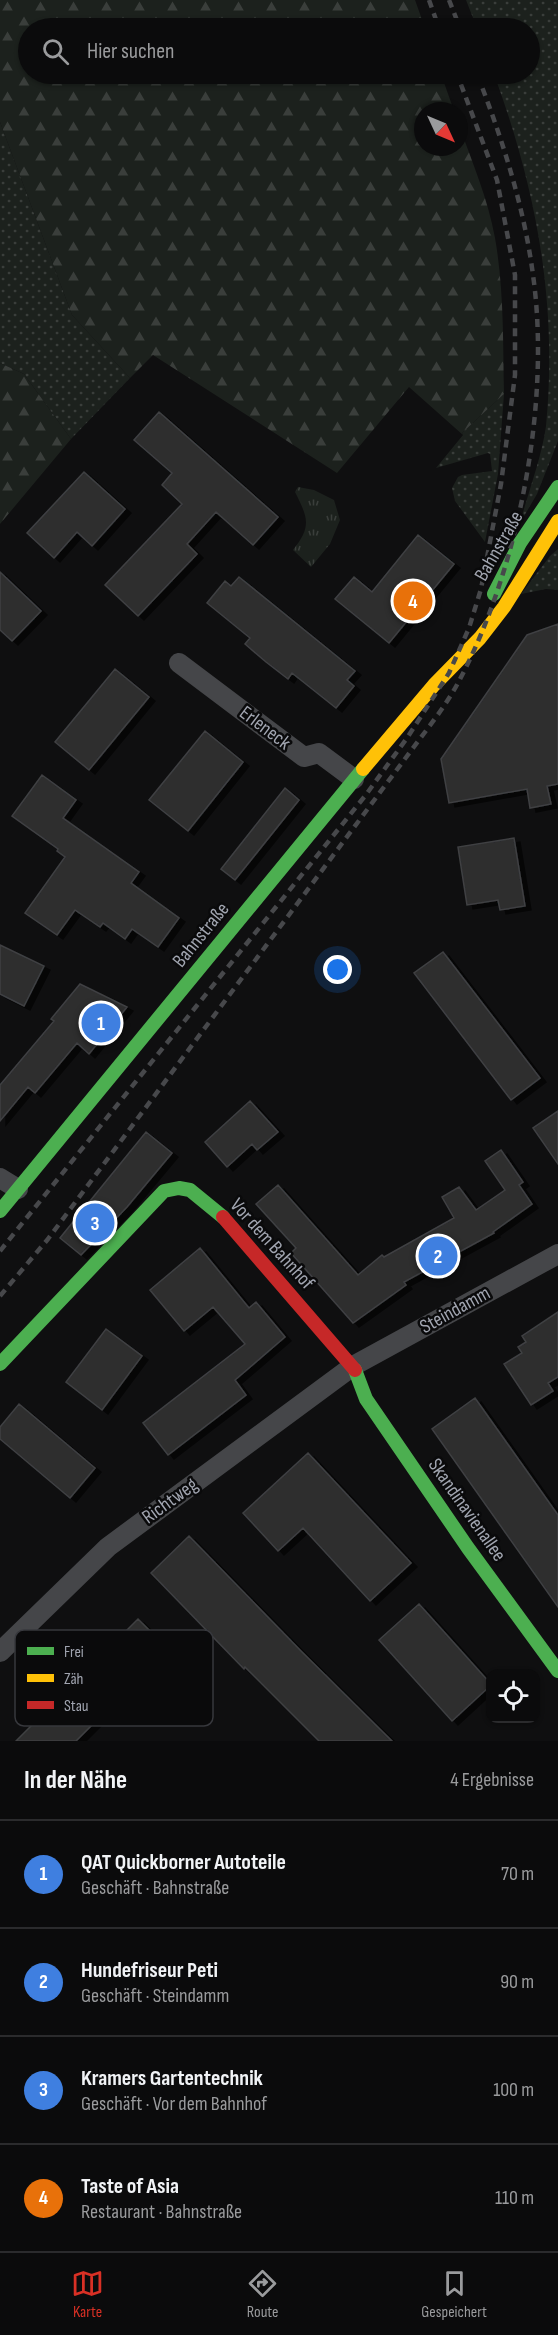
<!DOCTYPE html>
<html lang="de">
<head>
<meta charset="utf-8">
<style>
  :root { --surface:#0b0b0c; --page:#141415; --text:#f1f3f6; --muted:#9a9b9d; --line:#2b2b2d; --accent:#d93025 }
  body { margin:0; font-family:"Sofia Sans Condensed",sans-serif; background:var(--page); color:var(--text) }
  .controls { position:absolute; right:18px; bottom:18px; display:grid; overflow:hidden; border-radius:12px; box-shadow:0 2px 4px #0004 }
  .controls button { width:54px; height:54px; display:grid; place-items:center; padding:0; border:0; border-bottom:2px solid var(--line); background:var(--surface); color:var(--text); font:30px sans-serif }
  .compass { position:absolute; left:414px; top:102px; width:54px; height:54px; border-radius:50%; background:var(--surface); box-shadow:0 2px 4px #0004; rotate:134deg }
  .you { position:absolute; left:338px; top:970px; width:21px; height:21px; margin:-15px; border:4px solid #fff; border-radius:50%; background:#1a73e8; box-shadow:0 0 0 9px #1a73e833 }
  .badge { display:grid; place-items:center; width:39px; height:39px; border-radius:50%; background:var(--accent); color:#fff; font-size:20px; font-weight:700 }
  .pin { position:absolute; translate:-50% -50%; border:3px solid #fff; box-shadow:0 2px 6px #0006 }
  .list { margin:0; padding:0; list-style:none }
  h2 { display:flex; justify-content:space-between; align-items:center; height:78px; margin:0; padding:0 24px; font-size:26px }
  h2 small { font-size:20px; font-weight:400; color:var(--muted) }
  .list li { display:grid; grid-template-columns:39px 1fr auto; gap:18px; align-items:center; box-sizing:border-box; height:108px; padding:0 24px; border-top:2px solid var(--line) }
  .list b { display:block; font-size:22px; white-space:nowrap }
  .list p { margin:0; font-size:20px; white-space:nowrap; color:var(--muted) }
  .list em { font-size:20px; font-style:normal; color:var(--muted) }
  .icon { flex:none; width:33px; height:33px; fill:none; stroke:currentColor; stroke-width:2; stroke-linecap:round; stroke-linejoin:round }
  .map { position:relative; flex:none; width:558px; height:1741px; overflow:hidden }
  .search { position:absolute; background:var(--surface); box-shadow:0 2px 4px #0004; left:18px; right:18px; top:18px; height:66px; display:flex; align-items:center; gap:15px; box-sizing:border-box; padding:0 21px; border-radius:33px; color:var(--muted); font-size:22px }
  .sheet { height:510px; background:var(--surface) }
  nav { display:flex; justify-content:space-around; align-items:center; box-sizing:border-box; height:84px; border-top:2px solid var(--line); background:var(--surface); font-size:16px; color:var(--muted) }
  nav a { display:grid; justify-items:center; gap:3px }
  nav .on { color:var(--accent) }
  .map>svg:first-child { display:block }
  .grass { fill:url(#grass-dots) }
  .forest { fill:url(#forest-firs) }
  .park { fill:url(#park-tufts) }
  .building { fill:#2d2d2e; stroke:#3f4043; stroke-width:1.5; filter:url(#shadow) }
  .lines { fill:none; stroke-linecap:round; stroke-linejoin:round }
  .street { stroke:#454649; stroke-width:20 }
  .fast { stroke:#4caf50; stroke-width:14 }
  .slow { stroke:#ffc107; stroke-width:14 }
  .jam { stroke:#c62828; stroke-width:14 }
  .rail { stroke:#47484b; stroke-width:4.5; stroke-dasharray:8 6; stroke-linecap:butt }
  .labels { text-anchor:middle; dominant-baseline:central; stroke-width:5; stroke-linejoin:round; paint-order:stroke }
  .street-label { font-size:20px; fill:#a1a5b0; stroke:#0a0a0b }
  .key { fill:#0a0a0b; stroke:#37383d; stroke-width:1.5 }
  .key-label { font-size:16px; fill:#a1a5b0 }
</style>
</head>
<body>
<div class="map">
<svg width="558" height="1741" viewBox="0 0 558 1741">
  <defs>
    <pattern id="grass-dots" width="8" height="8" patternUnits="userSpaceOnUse" patternTransform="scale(1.5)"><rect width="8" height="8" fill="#1c211d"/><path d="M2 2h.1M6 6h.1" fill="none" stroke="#3a3e3b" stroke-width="1.8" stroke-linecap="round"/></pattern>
    <pattern id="forest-firs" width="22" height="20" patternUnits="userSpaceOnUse" patternTransform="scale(1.5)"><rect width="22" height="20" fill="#1c211d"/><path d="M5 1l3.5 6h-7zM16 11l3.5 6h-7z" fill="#3a3e3b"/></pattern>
    <pattern id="park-tufts" width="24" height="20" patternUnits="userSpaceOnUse" patternTransform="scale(1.5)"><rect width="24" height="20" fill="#1c211d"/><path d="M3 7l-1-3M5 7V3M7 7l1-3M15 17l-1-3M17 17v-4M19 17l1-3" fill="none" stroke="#3a3e3b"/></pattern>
    <filter id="shadow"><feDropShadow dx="6" dy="4" stdDeviation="0" flood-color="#0009"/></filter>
  </defs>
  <rect width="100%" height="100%" fill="#0f0f10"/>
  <!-- grass -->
  <path class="grass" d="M466 0H558V441L537 494 520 523C528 493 542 456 546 426 558 302 536 189 494 74H530V28H477Z
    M0 122 72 315 130 378 71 439 24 374 0 363Z
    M504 394 498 474 485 542 455 501 452 488 458 477 462 475 492 471 490 454 488 453 436 468 463 435 462 433Z
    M558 549V590L546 589 521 594 550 556Z"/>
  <!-- forest -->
  <path class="forest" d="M0 0H415L425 28H28V74H441L454 111H423V147H459V125C472 162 488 199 495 238 504 289 503 343 504 394L462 433 463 435 409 387 337 473 153 355 130 378 72 315 0 122Z
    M0 363 24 374 71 439 0 524Z"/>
  <!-- park -->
  <path class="park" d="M298 487 314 490 334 500 340 520 330 544 311 567 293 550C312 526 308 518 295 492Z"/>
  <!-- building -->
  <path class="building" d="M159 412 278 517 253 545 216 512 187 544 197 554 138 616 105 585 182 504 162 485 172 473 134 440Z
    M84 472 125 509 92 546 77 532 54 558 27 533Z
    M418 535 454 564 389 643 335 599 354 577 372 592Z
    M0 572 41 611 12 641 0 630Z
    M239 577 355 671 347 680 354 686 336 708 292 673 288 679 266 662 245 644 250 638 207 603 225 581 231 586Z
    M558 624V784L547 786 551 804 530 808 527 789 449 803 441 759 527 635Z
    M115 669 149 697 89 770 55 742Z
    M205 731 243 762 188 831 149 800Z
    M42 775 76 800 63 818 139 872 131 883 179 918 158 947 132 929 125 939 103 923 100 927 75 910 57 935 25 913 65 857 57 851 58 849 12 816Z
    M285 788 299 800 235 880 221 869Z
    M514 838 525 906 500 910 498 900 467 905 458 847Z
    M0 945 44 966 24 1006 0 994Z
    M443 952 540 1078 511 1100 414 973Z
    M80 984 127 1007 89 1054 77 1043 35 1093 28 1087 0 1121V1085L54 1021 51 1019Z
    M250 1101 278 1132 257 1150 252 1144 227 1167 205 1142Z
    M558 1111V1164L533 1128Z
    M146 1132 172 1153 127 1207 81 1255 60 1238Z
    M501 1150 523 1182 519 1185 532 1204 493 1232 494 1233 404 1282 406 1285 353 1323 291 1253 296 1248 256 1204 278 1185 358 1275 382 1255 384 1257 454 1218 442 1197 459 1187 476 1210 505 1190 485 1161Z
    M200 1248 249 1308 256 1302 285 1337 235 1380 246 1395 168 1455 143 1423 245 1344 213 1307 184 1331 150 1290Z
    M558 1312V1377L548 1383 553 1391 531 1405 504 1364 522 1353 518 1347 526 1342 522 1336Z
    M106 1329 142 1356 102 1410 66 1382Z
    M475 1398 558 1515V1607L432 1429Z
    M19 1404 95 1468 70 1498 0 1439V1427Z
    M308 1453 411 1563 370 1601 303 1528 278 1551 243 1513Z
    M189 1536 301 1651 392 1741H319L245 1667 244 1669 151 1573Z
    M419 1604 490 1683V1686L452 1721 379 1640Z
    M138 1619 168 1649 76 1741H16Z"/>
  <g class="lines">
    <!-- street -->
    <path class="street" d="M179 663 304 757 319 753 354 779
      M0 1178 18 1189
      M0 1652 108 1547 353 1366 558 1254"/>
    <!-- fast -->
    <path class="fast" d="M494 594 520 543 558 487
      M0 1211 363 769
      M0 1364 164 1191 179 1188 190 1190 223 1217
      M355 1370 366 1399 468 1548 558 1671"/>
    <!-- slow -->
    <path class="slow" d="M363 769 434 685 480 638 504 607 558 521"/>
    <!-- jam -->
    <path class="jam" d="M223 1217 355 1370"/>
    <!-- rail -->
    <path class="rail" d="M429 0 439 28
      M449 0 460 28
      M0 1251 365 796 407 738 449 673 469 628 481 589 501 484 515 375V275L497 180 457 74
      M0 1296 48 1239 410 752C427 729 446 706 459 681 519 568 551 402 533 275 524 206 502 138 477 74"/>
  </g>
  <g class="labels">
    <!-- street labels -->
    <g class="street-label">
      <text transform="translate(499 546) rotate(-60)">Bahnstraße</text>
      <text transform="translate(265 728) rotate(37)">Erleneck</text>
      <text transform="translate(201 935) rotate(-51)">Bahnstraße</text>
      <text transform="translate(272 1244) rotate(48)">Vor dem Bahnhof</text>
      <text transform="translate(455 1310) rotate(-29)">Steindamm</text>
      <text transform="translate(170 1501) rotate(-36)">Richtweg</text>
      <text transform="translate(467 1510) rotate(55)">Skandinavienallee</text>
    </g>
  </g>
  <!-- legend -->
  <rect x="15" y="1630" width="198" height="96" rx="9" class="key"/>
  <rect x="27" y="1647" width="27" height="8" fill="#4caf50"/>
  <rect x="27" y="1674" width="27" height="8" fill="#ffc107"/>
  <rect x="27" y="1701" width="27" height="8" fill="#c62828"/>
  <g class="key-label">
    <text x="64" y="1657">Frei</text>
    <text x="64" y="1684">Zäh</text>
    <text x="64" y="1711">Stau</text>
  </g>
</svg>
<div class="controls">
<button><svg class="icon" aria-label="locate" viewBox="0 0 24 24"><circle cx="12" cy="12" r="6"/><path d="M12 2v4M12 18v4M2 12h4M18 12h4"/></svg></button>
</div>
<svg class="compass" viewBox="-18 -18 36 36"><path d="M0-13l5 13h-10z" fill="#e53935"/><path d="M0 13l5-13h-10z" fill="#9a9b9d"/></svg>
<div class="you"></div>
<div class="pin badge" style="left:101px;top:1023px;background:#3f7fe0">1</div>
<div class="pin badge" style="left:438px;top:1256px;background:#3f7fe0">2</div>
<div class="pin badge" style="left:95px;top:1223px;background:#3f7fe0">3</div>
<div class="pin badge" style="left:413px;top:601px;background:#e8710a">4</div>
<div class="search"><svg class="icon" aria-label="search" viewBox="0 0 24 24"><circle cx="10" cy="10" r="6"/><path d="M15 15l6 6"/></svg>Hier suchen</div>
</div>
<section class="sheet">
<h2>In der Nähe<small>4 Ergebnisse</small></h2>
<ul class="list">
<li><span class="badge" style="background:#3f7fe0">1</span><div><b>QAT Quickborner Autoteile</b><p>Geschäft · Bahnstraße</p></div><em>70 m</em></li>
<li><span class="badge" style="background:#3f7fe0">2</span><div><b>Hundefriseur Peti</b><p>Geschäft · Steindamm</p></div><em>90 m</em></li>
<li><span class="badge" style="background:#3f7fe0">3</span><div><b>Kramers Gartentechnik</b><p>Geschäft · Vor dem Bahnhof</p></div><em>100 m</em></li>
<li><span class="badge" style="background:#e8710a">4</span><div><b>Taste of Asia</b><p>Restaurant · Bahnstraße</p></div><em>110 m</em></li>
</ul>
</section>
<nav>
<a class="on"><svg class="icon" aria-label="map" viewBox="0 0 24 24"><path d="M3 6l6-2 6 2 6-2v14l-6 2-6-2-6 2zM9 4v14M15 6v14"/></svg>Karte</a>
<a><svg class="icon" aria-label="directions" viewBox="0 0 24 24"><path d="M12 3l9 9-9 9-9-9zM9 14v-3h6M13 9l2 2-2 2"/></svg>Route</a>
<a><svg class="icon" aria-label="saved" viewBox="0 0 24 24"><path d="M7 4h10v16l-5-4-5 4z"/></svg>Gespeichert</a>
</nav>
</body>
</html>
